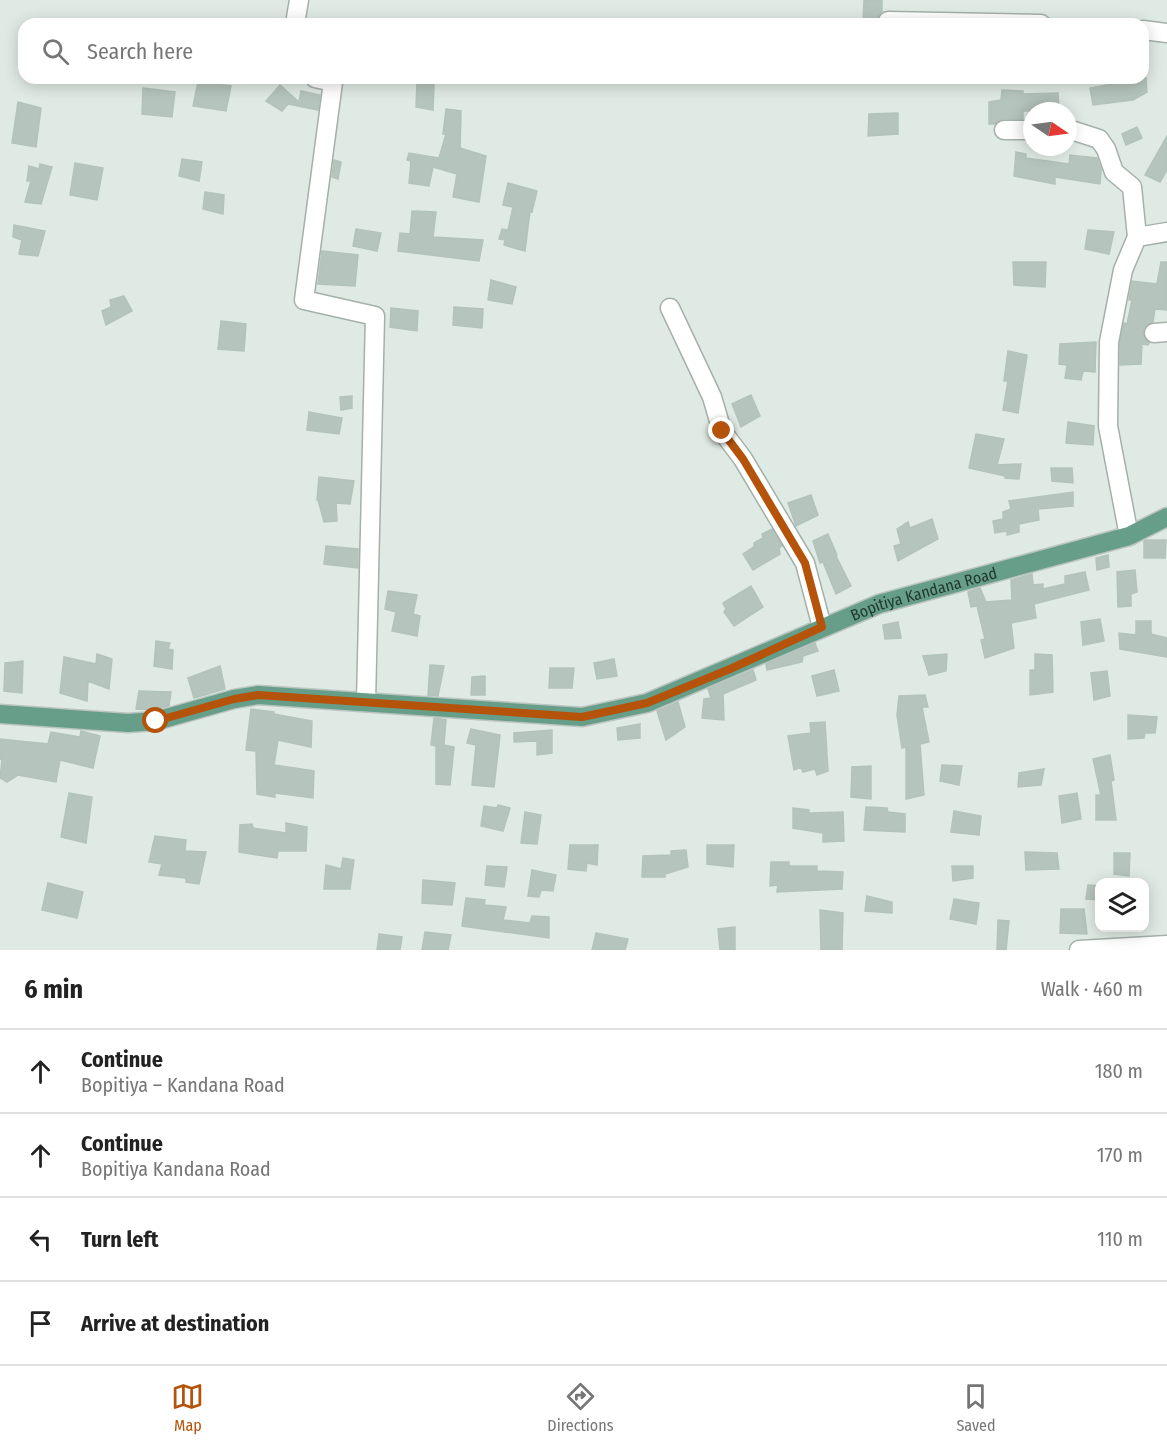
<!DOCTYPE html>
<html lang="en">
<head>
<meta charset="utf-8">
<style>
  :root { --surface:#fff; --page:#f2f2f2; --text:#222; --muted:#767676; --line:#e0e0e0; --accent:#b45309 }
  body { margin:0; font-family:"Fira Sans Condensed",sans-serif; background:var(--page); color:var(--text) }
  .controls { position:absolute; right:18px; bottom:18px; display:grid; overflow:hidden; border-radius:12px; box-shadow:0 3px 15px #0003 }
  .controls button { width:54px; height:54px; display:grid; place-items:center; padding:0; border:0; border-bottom:2px solid var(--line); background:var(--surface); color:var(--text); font:30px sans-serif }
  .compass { position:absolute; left:1023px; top:102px; width:54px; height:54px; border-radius:50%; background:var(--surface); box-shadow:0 3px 15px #0003; rotate:103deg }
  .stop { position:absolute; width:18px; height:18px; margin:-14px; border:4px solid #b45309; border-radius:50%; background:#fff }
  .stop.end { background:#b45309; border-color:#fff; box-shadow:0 2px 6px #0008 }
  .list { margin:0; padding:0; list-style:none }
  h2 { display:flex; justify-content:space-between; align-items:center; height:78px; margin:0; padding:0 24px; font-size:26px }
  h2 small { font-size:20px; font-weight:400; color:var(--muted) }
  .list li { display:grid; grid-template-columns:39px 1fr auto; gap:18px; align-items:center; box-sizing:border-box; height:84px; padding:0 24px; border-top:2px solid var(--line) }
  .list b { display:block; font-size:22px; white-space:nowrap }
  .list p { margin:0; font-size:20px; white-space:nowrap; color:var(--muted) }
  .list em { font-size:20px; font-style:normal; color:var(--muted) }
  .icon { flex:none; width:33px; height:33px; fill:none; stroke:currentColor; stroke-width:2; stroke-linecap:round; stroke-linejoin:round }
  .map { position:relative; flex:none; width:1167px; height:950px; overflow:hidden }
  .search { position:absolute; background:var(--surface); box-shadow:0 3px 15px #0003; left:18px; right:18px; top:18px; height:66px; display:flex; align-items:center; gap:15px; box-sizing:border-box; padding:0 21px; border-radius:18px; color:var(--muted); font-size:22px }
  .sheet { height:414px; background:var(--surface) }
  nav { display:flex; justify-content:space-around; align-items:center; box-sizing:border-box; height:84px; border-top:2px solid var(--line); background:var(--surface); font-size:16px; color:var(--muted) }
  nav a { display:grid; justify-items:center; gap:3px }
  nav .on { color:var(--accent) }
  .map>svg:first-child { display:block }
  .building { fill:#b5c5bd; stroke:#b2c3ba; stroke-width:1.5 }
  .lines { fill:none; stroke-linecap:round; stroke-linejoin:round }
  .minor-casing { stroke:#a3b1aa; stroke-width:21 }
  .major-casing { stroke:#bcc4c1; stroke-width:21 }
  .minor { stroke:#fff; stroke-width:18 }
  .major { stroke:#669e89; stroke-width:18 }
  .route { stroke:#b45309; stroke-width:8 }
  .labels { text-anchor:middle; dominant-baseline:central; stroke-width:5; stroke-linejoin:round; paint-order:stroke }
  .street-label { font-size:16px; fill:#213930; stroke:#f0f7f2 }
</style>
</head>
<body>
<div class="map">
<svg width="1167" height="950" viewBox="0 0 1167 950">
  <rect width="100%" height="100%" fill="#e0eae4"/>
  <!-- building -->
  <path class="building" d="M864 0H882V11L878 16 877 24H863Z
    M1129 78H1146L1147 92 1133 100 1093 105 1090 88 1129 81Z
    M198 82 231 86 226 111 193 106Z
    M417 83 434 84 433 110 416 107Z
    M280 85 299 102 301 91 320 95 318 110 288 104 282 111 266 101Z
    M143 88 175 92 172 117 142 114Z
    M1002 90 1023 91V94L1058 93 1059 111H1023V119H1003L995 124H989V102L1001 100Z
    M18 102 41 108 36 147 12 143Z
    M446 109 461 111 460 148 486 156 479 202 453 197 457 174 433 167 429 186 409 183 411 161 407 160 409 153 439 158 446 134H443Z
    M898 113V134L868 136 869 114Z
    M1137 127 1142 138 1126 145 1122 134Z
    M1167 136V170L1160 182 1145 175Z
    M1016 152 1026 154V158L1069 164 1070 155 1097 158 1101 169 1100 184 1055 177V184L1014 176Z
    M182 159 202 162 199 181 179 176Z
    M334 160 341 162 338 179 332 177Z
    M75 163 103 168 97 200 70 195Z
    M40 164 52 167 41 204 25 202 31 181H27L29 166 39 169Z
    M508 183 537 191 532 212 530 211 525 251 504 245 505 240 499 239 502 229 508 230 513 207 503 205Z
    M205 192 224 195 223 214 203 209Z
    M412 211 436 212 433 237 483 240 479 261 398 251 400 233 410 234Z
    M14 225 45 231 38 256 19 254 22 240 13 237Z
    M356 229 381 233 377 251 353 246Z
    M1088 230 1114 232 1109 254 1085 249Z
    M322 251 358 255 355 286 318 284Z
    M1013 262H1046L1045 287 1014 285Z
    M1161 262H1167V310L1155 309 1153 322 1144 328 1143 334 1149 343 1148 345 1142 344 1141 364 1120 365V342L1124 323 1127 324 1132 300H1129L1132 281 1157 284Z
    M491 280 516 287 512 304 488 300Z
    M124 296 132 311 106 325 102 311 111 307 110 300Z
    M454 307 483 309 482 328 453 325Z
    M391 308 418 311 417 331 390 327Z
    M221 321 246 324 244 351 218 349Z
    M1096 342 1095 372 1083 371 1081 380 1065 378 1067 365 1059 364 1060 344Z
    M1008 351 1027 355 1018 413 1003 410 1008 381H1004Z
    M751 395 760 416 741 427 732 404Z
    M352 396V408L341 410 340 397Z
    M309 412 342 418 339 434 307 430Z
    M1068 422 1094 426 1093 445 1066 443Z
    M976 434 1004 439 997 465 1021 464 1019 479 1005 478V476L969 468Z
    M1051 468H1072L1073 483 1052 481Z
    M319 477 354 481 350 504 336 503 337 521 324 522 318 500H317Z
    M1073 492V506L1038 509 1039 520 1019 524V532L1007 535V531L995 533 993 521 1003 519V512L1011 509 1009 501Z
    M811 495 818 515 796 526 788 503Z
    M932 519 938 539 898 561 894 546 901 544 897 529 908 522 910 528Z
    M772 529 782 546 779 548 780 554 753 570 743 554 754 547V543L763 538 762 534Z
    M828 534 837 555 836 556 851 586 836 594 823 562 820 563 813 541Z
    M1147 540H1166L1165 558H1144V541Z
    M326 546 358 549V568L324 564Z
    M1108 555 1109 567 1097 570 1096 558Z
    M1135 570 1137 592 1131 594V606L1118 607 1117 572Z
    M1085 572 1089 590 1034 604 1036 618 1011 623 1014 648 985 658 981 640 985 639 977 606 971 607 968 592 980 588 986 602 1012 600 1011 580 1032 574 1033 585 1043 584V589L1065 584V576Z
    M751 586 763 607 734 626 724 612 726 609 723 603Z
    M388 591 417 595 413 614 420 616 417 636 392 631 396 612 385 609Z
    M1100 619 1104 641 1083 645 1081 622Z
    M1136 621H1151V634L1167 638V657L1120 649 1119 633 1136 635Z
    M898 622 901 638 885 639 883 625Z
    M156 641 170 643 168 649 173 650 172 669 154 666Z
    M815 643 818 651 803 656 802 662 767 670 766 664Z
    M97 654 112 659 109 689 88 681 87 701 60 693 64 657 96 664Z
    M947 654 946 671 929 675 923 656Z
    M1035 654 1052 655 1053 692 1030 695V670H1035Z
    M614 659 617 676 597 679 594 663Z
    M23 661 22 693 4 691 5 663Z
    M430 665 444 666 438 696 428 695Z
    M220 666 225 689 194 698 188 678Z
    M550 668H574L572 688H549Z
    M753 670 756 680 723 694 724 720 702 718 704 699 711 698 708 689Z
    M834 670 839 691 817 696 812 676Z
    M1107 671 1110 696 1094 700 1091 673Z
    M485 676V695H471L472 677Z
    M139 691 171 692 169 706 155 710 136 709Z
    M925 695 928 707H922L929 742 920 744 924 795 906 799V747L902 748 897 715 899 696Z
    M678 702 685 727 666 740 657 711Z
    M251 709 274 712V714L312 721 311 747 278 740 274 765 314 771 313 798 275 793V797L257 794 256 751 246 750Z
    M1128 715 1157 717 1155 733H1145L1144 738 1128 739Z
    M434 718 446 720 444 745 454 747 450 785 436 784V746L431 745Z
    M825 722 828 771 817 775 815 769 803 772 801 767 794 770 788 736 811 733 810 723Z
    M640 724V738L618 740 617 728Z
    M471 729 500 735 494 787 472 785 476 745 467 743Z
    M552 730V753L537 755V741L514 742V733Z
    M81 731 100 736 93 768 60 760 56 782 18 775 7 782 0 778 2 760 0 759V739L48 744 51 732 80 737Z
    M1110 755 1114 780 1111 781 1116 820H1096V795H1101L1093 759Z
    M942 765 962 766 959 785 940 781Z
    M871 766V799L851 797 852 767Z
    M1044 769 1041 785 1018 787 1019 773Z
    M69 793 92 797 86 843 61 837Z
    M1077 793 1081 819 1062 823 1059 796Z
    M498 805 510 808 503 831 481 826 484 806 497 808Z
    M866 807 887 808 888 812 905 814V832L864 830Z
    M793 808 809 810V813L843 812 844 841 823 842V833L793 828Z
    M954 811 981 816 979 835 951 832Z
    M525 812 541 815 537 844 521 843Z
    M286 823 307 827 306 851H278L277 858 239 852 240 825 252 824 253 828 286 833Z
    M155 836 186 840 185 851 206 852 199 884 186 882V878L159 875 162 864 149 862Z
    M570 845H598L597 865 587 863 586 871 568 869Z
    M707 845H734L733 867 707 864Z
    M686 850 688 867 665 874V877H642L643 856 671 855V851Z
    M1025 852 1057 853 1059 869 1026 870Z
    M1114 853H1130L1129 876 1114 874Z
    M343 858 354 860 350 889H324L326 865 341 869Z
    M771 862H789V866H817V871L843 872 842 889 777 892 778 885 770 886Z
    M487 866 507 867 504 887 485 885Z
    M952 866H973V878L953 881Z
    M532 870 556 875 553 891 541 890 539 897 528 896Z
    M423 880 455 883 452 905 422 903Z
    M48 883 83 892 77 918 42 910Z
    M1088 885 1100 886V900L1086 899Z
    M867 896 892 902V913L865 911Z
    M466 898 485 900 484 905 506 907 503 920 530 923 532 916 549 917V938L462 926Z
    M954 899 979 903 976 924 950 919Z
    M1061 909H1084L1087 934 1060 933Z
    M820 910 843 913 842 950H821Z
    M998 920 1009 921 1006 950H997Z
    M735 927V950H720L718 929Z
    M425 932 451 935 448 950H422Z
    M596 933 628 939 625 950H592Z
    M379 934 402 937 400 950H377Z"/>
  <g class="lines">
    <!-- minor casing -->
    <g class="minor-casing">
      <path id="minor" d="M888 21 1041 24
        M295 24 299 0
        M1143 30 1167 33
        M315 78 333 82 304 300 375 316 366 702
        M1068 129 1099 139 1106 149 1114 172 1132 187 1137 237 1123 270 1109 342 1108 426 1129 536
        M1004 130H1032
        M1137 237 1167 232
        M670 308 712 397 722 431 743 459 805 563 822 627
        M1154 333 1167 332
        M1079 950 1167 945"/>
    </g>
    <!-- major casing -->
    <g class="major-casing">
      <g id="major">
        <path id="s1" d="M0 714 128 723 156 721 234 699 258 695 582 717 647 703 879 604 1129 536 1167 517"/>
      </g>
    </g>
    <!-- minor -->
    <use href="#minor" class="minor"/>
    <!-- major -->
    <use href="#major" class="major"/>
  </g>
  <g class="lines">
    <!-- route -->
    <path class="route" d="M156 721 234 699 258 695 582 717 647 703 730 669 822 627 805 563 743 459 722 431"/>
  </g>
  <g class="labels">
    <!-- street labels -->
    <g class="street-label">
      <text stroke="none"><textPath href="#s1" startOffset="951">Bopitiya Kandana Road</textPath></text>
    </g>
  </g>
</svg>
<div class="controls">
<button><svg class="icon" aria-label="layers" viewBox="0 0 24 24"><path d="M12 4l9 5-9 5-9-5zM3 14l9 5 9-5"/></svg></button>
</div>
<svg class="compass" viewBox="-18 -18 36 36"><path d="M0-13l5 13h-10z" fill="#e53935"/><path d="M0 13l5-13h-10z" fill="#767676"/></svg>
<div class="stop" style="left:156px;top:721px"></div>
<div class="stop end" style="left:722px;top:431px"></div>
<div class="search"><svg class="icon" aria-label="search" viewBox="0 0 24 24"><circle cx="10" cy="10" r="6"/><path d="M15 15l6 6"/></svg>Search here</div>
</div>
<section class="sheet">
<h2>6 min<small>Walk · 460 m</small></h2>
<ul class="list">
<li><svg class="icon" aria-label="ahead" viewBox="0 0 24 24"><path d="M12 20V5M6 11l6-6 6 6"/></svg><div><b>Continue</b><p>Bopitiya – Kandana Road</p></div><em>180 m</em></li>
<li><svg class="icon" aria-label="ahead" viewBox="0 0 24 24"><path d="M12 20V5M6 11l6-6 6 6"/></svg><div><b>Continue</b><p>Bopitiya Kandana Road</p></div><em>170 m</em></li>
<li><svg class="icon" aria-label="left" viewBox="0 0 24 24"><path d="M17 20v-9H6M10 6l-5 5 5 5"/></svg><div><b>Turn left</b></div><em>110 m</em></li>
<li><svg class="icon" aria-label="arrive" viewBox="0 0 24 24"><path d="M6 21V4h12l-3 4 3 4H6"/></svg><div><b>Arrive at destination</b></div></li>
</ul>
</section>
<nav>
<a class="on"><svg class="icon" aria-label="map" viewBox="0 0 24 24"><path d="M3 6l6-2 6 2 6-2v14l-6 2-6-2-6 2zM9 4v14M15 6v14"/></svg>Map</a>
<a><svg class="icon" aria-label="directions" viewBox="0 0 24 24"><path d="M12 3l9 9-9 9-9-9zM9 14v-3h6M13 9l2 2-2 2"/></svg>Directions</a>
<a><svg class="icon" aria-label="saved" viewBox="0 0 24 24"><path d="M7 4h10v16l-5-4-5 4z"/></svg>Saved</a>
</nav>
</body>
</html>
